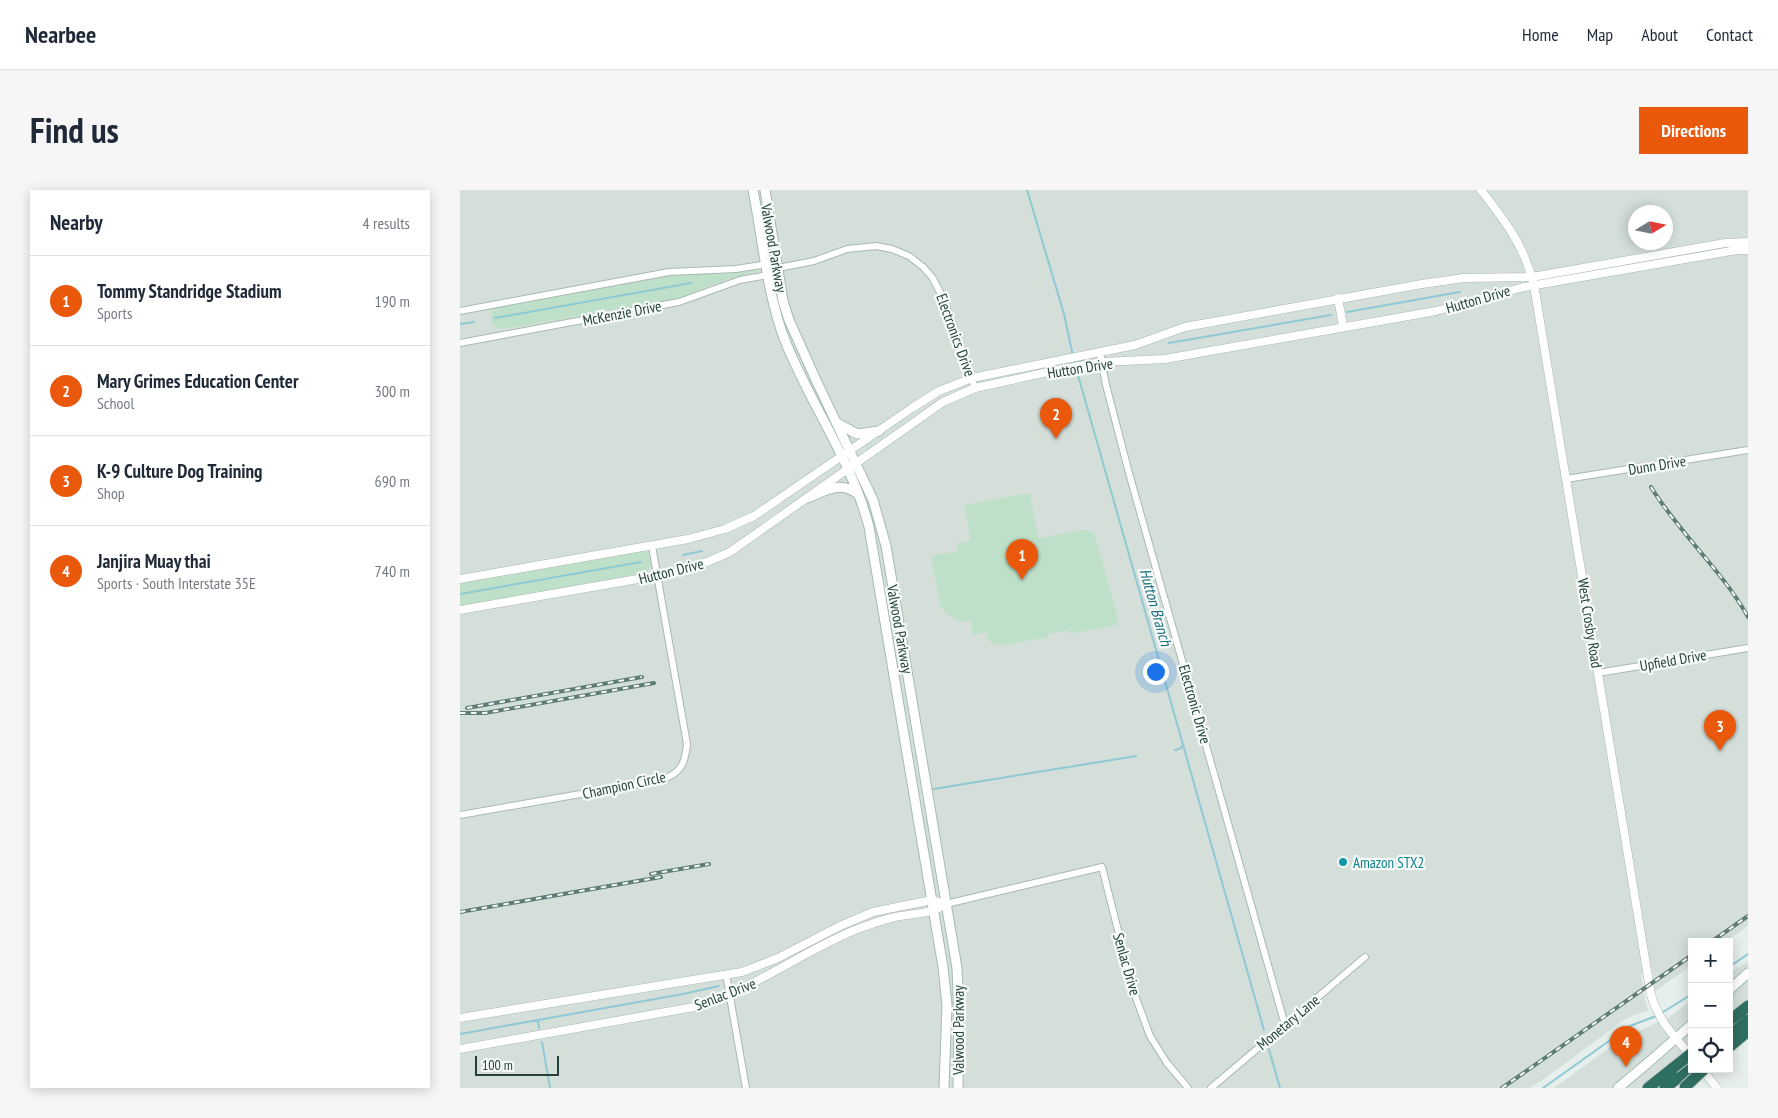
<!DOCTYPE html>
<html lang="en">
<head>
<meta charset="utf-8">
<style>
  :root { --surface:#fff; --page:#f6f6f7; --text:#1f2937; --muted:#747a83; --line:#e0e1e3; --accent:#ea580c }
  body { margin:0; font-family:"PT Sans Narrow",sans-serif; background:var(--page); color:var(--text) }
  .controls { position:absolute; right:15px; bottom:15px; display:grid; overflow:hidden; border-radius:0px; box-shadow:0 2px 12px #0003 }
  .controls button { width:45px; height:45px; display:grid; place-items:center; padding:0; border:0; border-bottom:1px solid var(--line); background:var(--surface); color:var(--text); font:25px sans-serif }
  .compass { position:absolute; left:1168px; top:15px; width:45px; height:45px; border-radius:50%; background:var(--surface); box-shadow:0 2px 12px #0003; rotate:80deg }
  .scale { position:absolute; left:15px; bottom:12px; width:84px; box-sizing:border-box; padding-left:5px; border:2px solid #24423a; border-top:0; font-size:14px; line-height:18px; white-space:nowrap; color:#24423a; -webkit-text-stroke:4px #f7fbf9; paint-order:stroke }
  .you { position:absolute; left:695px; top:481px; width:18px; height:18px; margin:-12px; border:4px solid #fff; border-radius:50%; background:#1a73e8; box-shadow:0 0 0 8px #1a73e833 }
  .badge { display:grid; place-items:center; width:32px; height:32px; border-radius:50%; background:var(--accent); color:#fff; font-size:16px; font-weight:700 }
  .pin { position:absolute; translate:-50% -41px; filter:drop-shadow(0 1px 2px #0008) }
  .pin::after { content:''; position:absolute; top:26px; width:18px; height:15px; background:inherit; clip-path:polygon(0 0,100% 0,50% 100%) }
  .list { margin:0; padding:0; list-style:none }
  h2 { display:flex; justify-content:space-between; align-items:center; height:65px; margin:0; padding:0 20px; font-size:21px }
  h2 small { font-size:16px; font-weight:400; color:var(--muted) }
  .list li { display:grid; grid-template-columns:32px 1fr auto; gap:15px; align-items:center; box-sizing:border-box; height:90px; padding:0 20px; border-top:1px solid var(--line) }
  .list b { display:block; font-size:19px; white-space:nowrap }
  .list p { margin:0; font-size:16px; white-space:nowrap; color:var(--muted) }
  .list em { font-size:16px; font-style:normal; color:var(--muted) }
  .icon { flex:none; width:28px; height:28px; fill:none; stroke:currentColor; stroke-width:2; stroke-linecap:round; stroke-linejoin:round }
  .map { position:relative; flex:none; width:1288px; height:898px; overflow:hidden; border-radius:0px }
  header { display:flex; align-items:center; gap:30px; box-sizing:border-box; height:70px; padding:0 25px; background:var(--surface); border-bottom:1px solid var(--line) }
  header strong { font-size:24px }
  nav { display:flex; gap:28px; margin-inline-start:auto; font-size:18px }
  .intro { display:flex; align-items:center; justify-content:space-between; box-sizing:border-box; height:120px; padding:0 30px }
  h1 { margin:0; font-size:35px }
  .button { padding:12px 22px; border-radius:0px; background:var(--accent); color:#fff; font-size:18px; font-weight:700 }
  main { display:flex; gap:30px; padding:0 30px }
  aside { flex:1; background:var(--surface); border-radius:0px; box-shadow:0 2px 12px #0003 }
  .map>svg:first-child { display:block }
  .built { fill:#d4dfda; fill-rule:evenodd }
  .green { fill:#bfe0c8 }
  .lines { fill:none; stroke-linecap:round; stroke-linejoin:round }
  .stream { stroke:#8ec9d4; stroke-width:2 }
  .minor-casing { stroke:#a8b8b2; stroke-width:8 }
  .tertiary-casing { stroke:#a8b8b2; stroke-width:9 }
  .secondary-casing { stroke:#a4bbb3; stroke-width:11 }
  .motorway-casing { stroke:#c2cac8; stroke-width:13 }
  .minor { stroke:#fff; stroke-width:6 }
  .tertiary { stroke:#fff; stroke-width:8 }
  .secondary { stroke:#fff; stroke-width:9 }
  .motorway { stroke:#2f6f62; stroke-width:11 }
  .rail-casing { stroke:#5f7d75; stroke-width:4 }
  .rail { stroke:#f7fbf9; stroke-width:2; stroke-dasharray:5.5; stroke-linecap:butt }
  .motorway-bridge-casing { stroke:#c2cac8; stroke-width:13; stroke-linecap:butt }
  .motorway-bridge { stroke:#2f6f62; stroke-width:11 }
  .culture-dot { fill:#0f9aa8; stroke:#f7fbf9; stroke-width:2 }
  .labels { text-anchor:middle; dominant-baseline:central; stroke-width:4.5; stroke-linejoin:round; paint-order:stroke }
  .street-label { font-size:15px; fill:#24423a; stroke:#f7fbf9 }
  .culture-label { font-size:15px; fill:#0d838f; stroke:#f7fbf9; text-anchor:start }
  .water-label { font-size:16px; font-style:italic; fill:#1c6f80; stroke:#f7fbf9 }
</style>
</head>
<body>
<header>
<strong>Nearbee</strong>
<nav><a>Home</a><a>Map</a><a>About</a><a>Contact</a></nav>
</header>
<div class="intro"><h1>Find us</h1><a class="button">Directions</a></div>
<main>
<aside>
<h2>Nearby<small>4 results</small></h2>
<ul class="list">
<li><span class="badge">1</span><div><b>Tommy Standridge Stadium</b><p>Sports</p></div><em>190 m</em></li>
<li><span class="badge">2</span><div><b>Mary Grimes Education Center</b><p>School</p></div><em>300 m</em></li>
<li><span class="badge">3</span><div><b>K-9 Culture Dog Training</b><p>Shop</p></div><em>690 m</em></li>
<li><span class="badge">4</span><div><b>Janjira Muay thai</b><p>Sports · South Interstate 35E</p></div><em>740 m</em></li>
</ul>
</aside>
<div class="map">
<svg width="1288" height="898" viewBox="0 0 1288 898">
  <rect width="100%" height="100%" fill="#e6efeb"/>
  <!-- built -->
  <path class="built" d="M0 0H1288V736L1265 752H1232V775L1195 801 1192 778 1181 784 1185 810 1188 820 1167 828 1081 891 1069 898H0ZM1176 22H1206V52H1176Z
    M1288 771V818L1269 834V783Z
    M1232 810V865L1193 898H1094L1160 850 1209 827Z"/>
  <!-- green -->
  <path class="green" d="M298 80V81L259 92 216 109 43 139 35 137 31 130 32 121 39 116 222 84H260Z
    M570 303 578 348 623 340 631 341 635 346 658 428 656 435 609 444 610 440 588 444V447L538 456 537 453 531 454V451H529L527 442 513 445 511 430 502 432 486 423 480 415 471 366 498 361 497 353 511 351 504 315Z
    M183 359 189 364 191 374 188 381 184 383 0 416V391Z"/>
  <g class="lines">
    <!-- stream -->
    <path class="stream" d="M567 0 604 124 613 166
      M887 122 1000 102
      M35 128 231 93
      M0 134 14 132
      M709 153 871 125
      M614 172 626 170
      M616 178 804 840
      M223 365 242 361
      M0 404 181 372
      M715 560 721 558 722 556
      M474 599 676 566
      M1269 777 1288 764
      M1200 824 1232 804
      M78 830 79 838
      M0 844 223 804 259 796
      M82 852 90 898
      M808 856 820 898
      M1083 898 1170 836 1196 826"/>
    <!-- minor casing -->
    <g class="minor-casing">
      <path id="minor" d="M0 121 209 82 276 79 307 74 318 78
        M0 153 219 112 280 90 308 85 318 78 354 71 387 59 416 56 432 59 449 66 463 77 472 87 484 110 515 198
        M640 163 646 195 669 283 825 835
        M1106 289 1288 260
        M1138 483 1288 458
        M0 625 201 590C221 583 225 574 227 554L192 356
        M486 714 642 677 673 800 690 846 707 873 728 898
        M266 784 286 898
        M751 898 905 767"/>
    </g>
    <!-- tertiary casing -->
    <g class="tertiary-casing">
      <path id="tertiary" d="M1021 0C1046 33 1063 53 1074 95L1191 805C1199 832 1214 846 1232 867
        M878 108 883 136
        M0 389 228 349 265 339 294 326 452 218 479 201 512 188 675 155 725 137 962 94 1004 88 1072 87 1265 53 1288 52
        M0 420 218 382 247 372 270 362 483 212 515 198 597 180 642 172 705 169 976 121 1064 97 1277 60H1288
        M0 828 282 782 318 768 380 736 413 722 472 710 486 714
        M0 859 234 817C293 800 339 763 395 740 408 735 422 730 435 727 455 723 468 725 486 714
        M1242 879 1257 898"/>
    </g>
    <!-- secondary casing -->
    <g class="secondary-casing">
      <path id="secondary" d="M293 0C303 50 307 106 326 153 351 215 392 271 409 337L483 777 487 815 484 898
        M305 0 323 111 329 130 356 190 413 310 426 356 497 778 499 827 498 898
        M377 233 397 244 419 241
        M347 308C365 301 380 290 398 304
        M1269 800 1288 783
        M1158 898 1189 872 1232 834"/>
    </g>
    <!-- motorway casing -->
    <g class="motorway-casing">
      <path id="motorway" d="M1269 831 1288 816
        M1269 846 1288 830
        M1269 857 1288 841
        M1188 898 1213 878
        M1205 898 1232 877"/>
    </g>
    <!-- minor -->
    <use href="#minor" class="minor"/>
    <!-- tertiary -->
    <use href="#tertiary" class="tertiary"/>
    <!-- secondary -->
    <use href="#secondary" class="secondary"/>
    <!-- motorway -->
    <use href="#motorway" class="motorway"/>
    <!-- rail casing -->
    <g class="rail-casing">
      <path id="rail" d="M1191 297C1219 343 1262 380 1288 427
        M7 518 182 487
        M0 523H25L194 493
        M191 684 249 674
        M0 722 201 687
        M1251 752 1288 726
        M1042 898 1232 765"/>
    </g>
    <!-- rail -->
    <use href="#rail" class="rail"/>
    <!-- motorway-bridge casing -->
    <g class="motorway-bridge-casing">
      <path id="motorway-bridge" d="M1213 878 1232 863
        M1225 897 1244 879"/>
    </g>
    <!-- motorway-bridge -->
    <use href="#motorway-bridge" class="motorway-bridge"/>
  </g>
  <!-- markers -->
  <circle class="culture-dot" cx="883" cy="672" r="5"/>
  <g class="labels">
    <!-- street labels -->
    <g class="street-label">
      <text transform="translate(314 58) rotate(80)">Valwood Parkway</text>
      <text transform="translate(1018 109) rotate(-16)">Hutton Drive</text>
      <text transform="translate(162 123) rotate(-11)">McKenzie Drive</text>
      <text transform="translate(496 145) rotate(70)">Electronics Drive</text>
      <text transform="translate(620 178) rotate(-9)">Hutton Drive</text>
      <text transform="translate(1197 275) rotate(-9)">Dunn Drive</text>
      <text transform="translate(211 381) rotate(-14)">Hutton Drive</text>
      <text transform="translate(1130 433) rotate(81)">West Crosby Road</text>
      <text transform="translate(440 439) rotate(80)">Valwood Parkway</text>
      <text transform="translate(1213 470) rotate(-10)">Upfield Drive</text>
      <text transform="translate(735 514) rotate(74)">Electronic Drive</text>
      <text transform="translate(164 595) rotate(-12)">Champion Circle</text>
      <text transform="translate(667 774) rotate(74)">Senlac Drive</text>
      <text transform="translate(265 804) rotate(-21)">Senlac Drive</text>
      <text transform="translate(828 832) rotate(-40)">Monetary Lane</text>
      <text transform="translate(498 840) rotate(-90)">Valwood Parkway</text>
    </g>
    <!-- culture labels -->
    <g class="culture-label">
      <text x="893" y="672">Amazon STX2</text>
    </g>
    <!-- water labels -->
    <g class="water-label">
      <text transform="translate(696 417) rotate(74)">Hutton Branch</text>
    </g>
  </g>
</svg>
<div class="controls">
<button>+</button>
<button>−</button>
<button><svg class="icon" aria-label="locate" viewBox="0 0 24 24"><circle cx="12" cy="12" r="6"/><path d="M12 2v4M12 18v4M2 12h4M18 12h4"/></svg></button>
</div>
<svg class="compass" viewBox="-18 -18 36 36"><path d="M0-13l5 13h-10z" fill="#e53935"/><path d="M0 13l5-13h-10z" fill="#747a83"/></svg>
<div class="scale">100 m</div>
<div class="you"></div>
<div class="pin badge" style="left:562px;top:390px">1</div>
<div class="pin badge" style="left:596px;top:249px">2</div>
<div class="pin badge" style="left:1260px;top:561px">3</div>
<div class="pin badge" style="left:1166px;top:877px">4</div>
</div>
</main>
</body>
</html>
